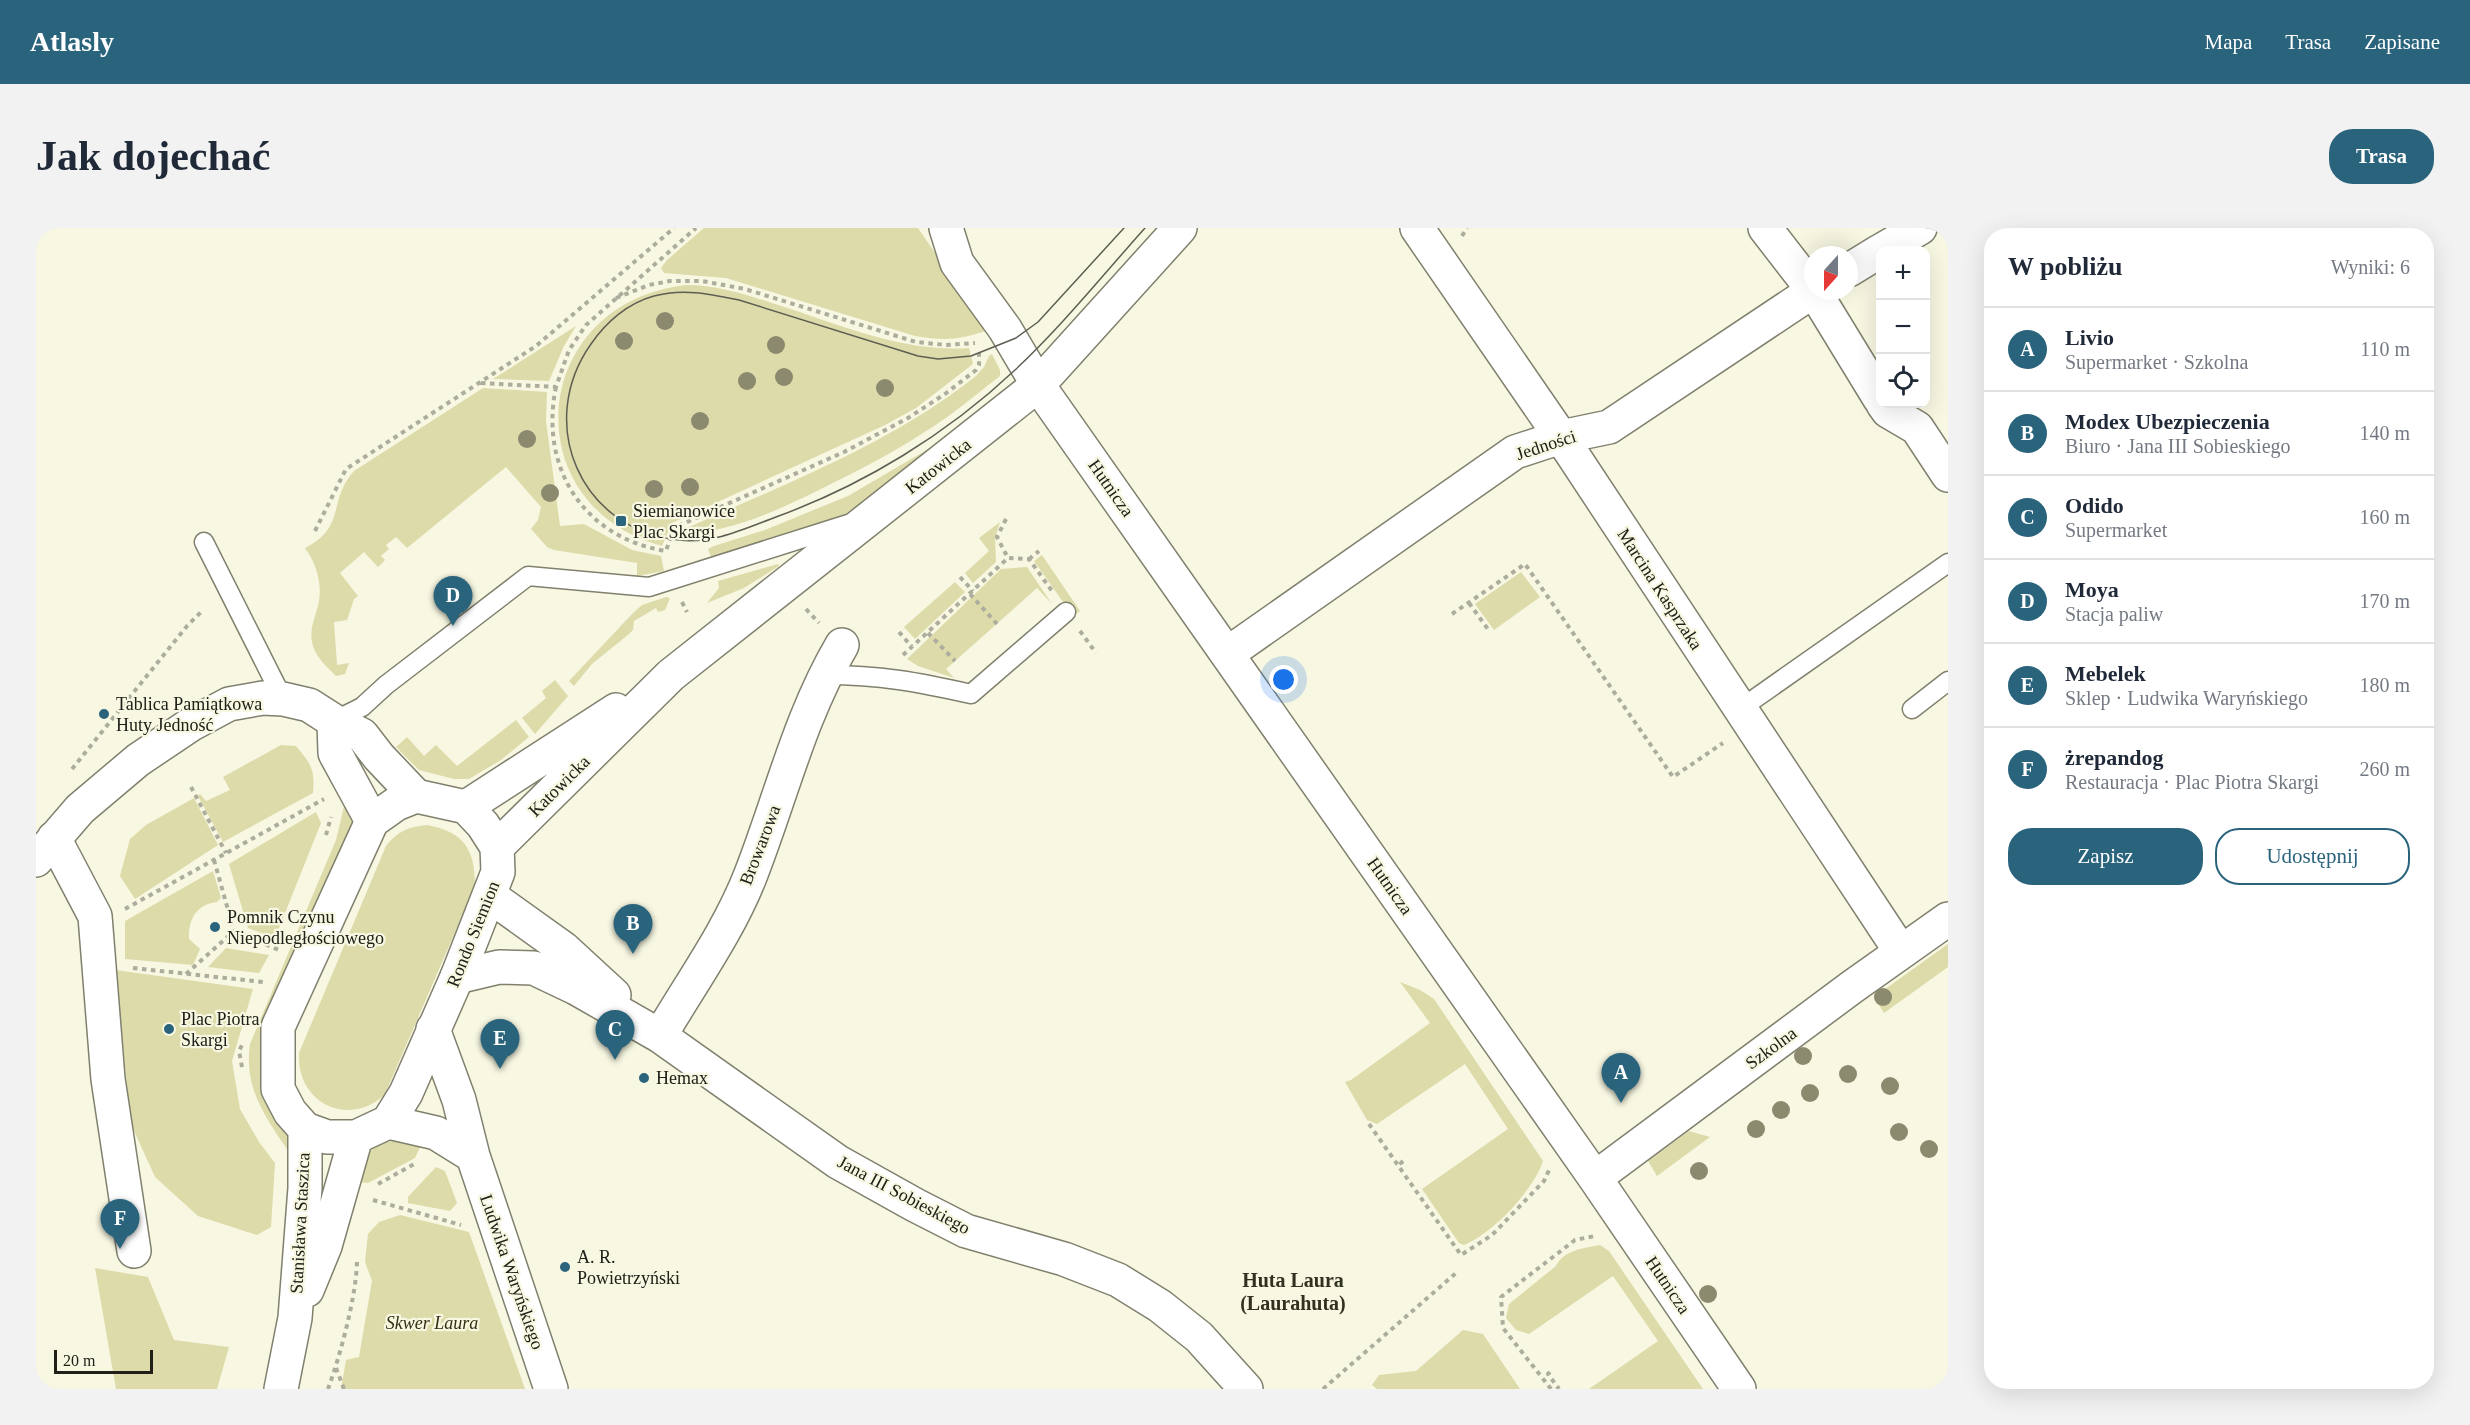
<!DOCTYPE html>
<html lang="pl">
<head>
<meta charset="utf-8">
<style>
  :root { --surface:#fff; --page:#f2f2f3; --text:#1f2937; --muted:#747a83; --line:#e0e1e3; --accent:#2a637c }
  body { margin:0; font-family:"Times New Roman",serif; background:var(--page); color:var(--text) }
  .controls { position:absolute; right:18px; top:18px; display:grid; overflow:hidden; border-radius:12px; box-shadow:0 6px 24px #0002 }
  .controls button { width:54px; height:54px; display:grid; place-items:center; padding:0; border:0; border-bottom:2px solid var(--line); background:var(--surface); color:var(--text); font:30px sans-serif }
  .compass { position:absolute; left:1768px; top:18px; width:54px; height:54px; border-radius:50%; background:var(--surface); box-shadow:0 6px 24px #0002; rotate:201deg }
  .scale { position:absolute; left:18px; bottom:15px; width:99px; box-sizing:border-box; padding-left:6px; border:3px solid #202019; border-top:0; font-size:16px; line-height:21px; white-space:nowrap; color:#202019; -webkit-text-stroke:4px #f7f7e2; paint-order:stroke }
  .you { position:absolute; left:1248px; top:452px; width:21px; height:21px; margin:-15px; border:4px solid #fff; border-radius:50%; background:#1a73e8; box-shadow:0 0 0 9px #1a73e833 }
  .badge { display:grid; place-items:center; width:39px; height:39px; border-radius:50%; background:var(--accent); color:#fff; font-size:20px; font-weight:700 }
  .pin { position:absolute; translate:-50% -50px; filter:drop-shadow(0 2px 3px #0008) }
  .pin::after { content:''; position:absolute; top:32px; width:21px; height:18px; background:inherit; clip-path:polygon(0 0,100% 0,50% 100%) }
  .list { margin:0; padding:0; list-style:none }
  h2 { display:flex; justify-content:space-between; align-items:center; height:78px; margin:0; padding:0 24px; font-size:26px }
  h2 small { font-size:20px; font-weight:400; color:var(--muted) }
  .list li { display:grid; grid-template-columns:39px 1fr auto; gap:18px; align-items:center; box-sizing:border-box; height:84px; padding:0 24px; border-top:2px solid var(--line) }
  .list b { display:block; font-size:22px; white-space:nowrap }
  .list p { margin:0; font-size:20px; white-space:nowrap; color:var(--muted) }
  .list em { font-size:20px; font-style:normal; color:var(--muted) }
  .actions { display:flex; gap:12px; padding:18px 24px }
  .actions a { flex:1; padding:14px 0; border:2px solid var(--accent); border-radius:24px; text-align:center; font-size:21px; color:var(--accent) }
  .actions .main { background:var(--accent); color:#fff }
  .icon { flex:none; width:33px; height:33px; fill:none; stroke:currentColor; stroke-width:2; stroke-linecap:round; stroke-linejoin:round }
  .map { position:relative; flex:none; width:1912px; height:1161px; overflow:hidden; border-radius:24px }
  header { display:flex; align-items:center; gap:36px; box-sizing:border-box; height:84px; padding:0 30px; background:var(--accent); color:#fff }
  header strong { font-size:28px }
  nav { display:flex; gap:33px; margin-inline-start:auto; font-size:21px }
  .intro { display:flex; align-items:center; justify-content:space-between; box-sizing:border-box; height:144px; padding:0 36px }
  h1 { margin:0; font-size:42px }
  .button { padding:15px 27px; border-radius:24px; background:var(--accent); color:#fff; font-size:21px; font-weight:700 }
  main { display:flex; gap:36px; padding:0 36px }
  aside { flex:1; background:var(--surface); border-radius:24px; box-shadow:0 6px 24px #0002 }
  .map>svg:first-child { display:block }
  .green { fill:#dddba9 }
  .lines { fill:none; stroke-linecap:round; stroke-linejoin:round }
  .service-casing { stroke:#80806e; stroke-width:21 }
  .minor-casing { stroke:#80806e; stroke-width:36 }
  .tertiary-casing { stroke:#80806e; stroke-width:36 }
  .secondary-casing { stroke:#80806e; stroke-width:36 }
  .path { stroke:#adad9d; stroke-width:4; stroke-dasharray:4.5 4.5; stroke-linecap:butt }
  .service { stroke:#fff; stroke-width:18 }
  .minor { stroke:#fff; stroke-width:33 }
  .tertiary { stroke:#fff; stroke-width:33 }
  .secondary { stroke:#fff; stroke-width:33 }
  .tram { stroke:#5e5e53; stroke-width:1.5 }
  .tree { fill:#8b8a6e }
  .poi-dot { fill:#2a637c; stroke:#f7f7e2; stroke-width:2 }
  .labels { text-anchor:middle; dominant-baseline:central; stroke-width:4.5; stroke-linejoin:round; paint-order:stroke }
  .street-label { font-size:18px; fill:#202019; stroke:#f7f7e2 }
  .poi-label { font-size:18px; fill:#202019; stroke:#f7f7e2; text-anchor:start }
  .park-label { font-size:18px; font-style:italic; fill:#323010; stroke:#f7f7e2 }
  .neighbourhood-label { font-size:20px; font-weight:bold; fill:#323121; stroke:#f7f7e2 }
</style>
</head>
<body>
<header>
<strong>Atlasly</strong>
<nav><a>Mapa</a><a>Trasa</a><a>Zapisane</a></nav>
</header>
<div class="intro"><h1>Jak dojechać</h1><a class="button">Trasa</a></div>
<main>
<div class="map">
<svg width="1912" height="1161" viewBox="0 0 1912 1161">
  <rect width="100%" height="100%" fill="#f7f7e2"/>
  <!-- green -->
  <path class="green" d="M668 0H882L952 102C924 112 909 113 879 108L690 50 628 45 625 40 631 32Z
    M650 57C680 57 708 66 736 75 800 95 866 125 933 120L937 136 880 180 849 197 636 295 626 318C476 277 493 75 650 57Z
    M540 98 528 118 513 153 457 151Z
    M956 126 964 142V148C939 167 914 189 887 205 855 226 821 243 787 260 741 283 693 305 641 306L642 304C743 258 852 218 940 148L948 139 953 128Z
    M447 160 511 164 510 193 524 298 548 296 596 322 625 328 628 343 601 348V335L518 322 511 319 495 301 502 292 505 279 470 239 371 320 360 309 350 317 353 321 345 328 349 332 342 339 328 324 304 345 322 368 318 371 311 392 298 394 301 437 313 435 309 446 300 448C292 440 280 429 277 418 272 401 280 389 283 373 286 354 280 335 269 320 311 299 291 273 318 243Z
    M911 210 837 268 803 290 675 329 672 321 678 318 729 302 812 268Z
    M964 294 959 310 960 334 937 355 929 345 953 323 943 310Z
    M1006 327 1044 383 1037 388 998 333Z
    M742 336 743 338 708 360 671 375 683 360 682 353Z
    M991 339 1016 376 1001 360 910 441 918 450 882 438 871 431 965 341Z
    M1485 344 1504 369 1458 402 1439 376Z
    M919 354 929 364 879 411 868 399Z
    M630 369 634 370 629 382 622 384 620 380 598 393 597 402 593 406 556 436 538 458 533 453 597 385 606 377Z
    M519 452 532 468 499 506 486 490 510 470 506 463Z
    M480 492 493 509 465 532 433 551H418L383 542 360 519 371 509 388 528 400 517 421 538Z
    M245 517 260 518C275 536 279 541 277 565L187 614 162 568 164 566 170 573 194 562 187 549Z
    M158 570 182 617 99 671 84 648 94 611 110 597Z
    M310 570 319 598 232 804 224 833 229 856 256 910 259 933C234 895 207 864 214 816L300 612Z
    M280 584 285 595 239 710 212 700 193 636Z
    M391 597C428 604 439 621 439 658L349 866C313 901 260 875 263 825L350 618C362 603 372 599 391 597Z
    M177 643 185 670 181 674C161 676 152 691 153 711L164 721 157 737 89 731V693Z
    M1912 716V739L1848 785 1838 769Z
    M190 720 233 727 223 745 172 739Z
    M79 742 217 761 196 833 204 881 223 914 239 935 235 999 221 1007 162 988 119 949 95 896Z
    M1364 754 1384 762 1398 771 1507 933C1497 963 1457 1005 1428 1017L1423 1015 1386 961 1472 901 1429 836 1341 896 1331 892 1309 854 1315 852 1394 795Z
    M1653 903 1674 909 1621 948 1612 933Z
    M370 911 385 917 379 930 332 955 315 953C331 923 336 914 370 911Z
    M400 939 409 943 421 975 414 983 372 975V969Z
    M364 987 433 1004 489 1161H305L310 1132 323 1129 336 1053 329 1034 332 1006 343 994Z
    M1564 1017 1573 1023 1667 1161H1553L1622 1113 1577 1048 1493 1106 1480 1102 1470 1090 1473 1076 1520 1038C1527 1022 1549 1020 1564 1017Z
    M59 1040 112 1049 138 1112 193 1119 181 1161H80Z
    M1427 1102 1447 1106 1484 1161H1341L1336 1157 1343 1147 1380 1143Z"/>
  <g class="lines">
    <!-- service casing -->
    <g class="service-casing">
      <path id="service" d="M168 314 247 471
        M789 447C844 447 882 454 935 466L1030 384
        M1704 481 1912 335
        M1876 481 1912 453
        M298 493 326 479 350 457 492 348 613 359 812 296"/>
    </g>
    <!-- minor casing -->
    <g class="minor-casing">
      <path id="minor" d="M910 0 921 35 969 101 1002 157 1559 950 1703 1161
        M1381 0 1525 209 1865 724
        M1729 0 1777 62
        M1846 22 1884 0
        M1813 42 1844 23
        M1778 63 1844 171
        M1847 176 1852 183 1881 200 1912 247
        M1191 426 1479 224 1525 209 1573 199 1777 63
        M298 493 299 525 336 593
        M18 610 59 688 72 851 98 1023
        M0 632 44 581 102 532 154 497 193 476 227 470 247 471 273 477 298 493 326 507 343 529 380 568
        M454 668 528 721 578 767
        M421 749 463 739 498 740 540 760 624 808 802 934 879 977 930 1003 1028 1031 1082 1052 1124 1078 1163 1109 1210 1161
        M624 808C655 755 693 703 715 646 745 569 764 488 806 417
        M1559 950 1816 759 1912 691"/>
    </g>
    <!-- tertiary casing -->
    <g class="tertiary-casing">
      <path id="tertiary" d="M397 801 423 872 437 928 515 1161
        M352 894 400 905 437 928"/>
    </g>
    <!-- secondary casing -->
    <g class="secondary-casing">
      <path id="secondary" d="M380 568 430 579 447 597 461 619 462 644 421 749 370 865 352 894 320 909H291L269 901 254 884 242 861V799L336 593 360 576Z
        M430 579 580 482
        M461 619 635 447 1002 157 1144 0
        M271 1062 289 1018 320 909
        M245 1161 259 1090 269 960V901"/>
    </g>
    <!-- path -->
    <path class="path" d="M1426 8 1431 0
      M580 70 613 57 634 53H666L709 61 880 114 910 117 939 115
      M445 155 520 159 533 122 550 97 660 0
      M520 159C503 240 548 310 630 323L636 305 642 298 808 224 872 190 909 166 940 142 943 137V125
      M970 291 961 309 972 330
      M279 303 310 241 500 118 638 0
      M993 331 1003 323
      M924 349 937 363
      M934 366 961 396
      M646 374 651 384
      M1433 375 1454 404
      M770 381 783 395
      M1416 386 1489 336 1637 549 1687 515
      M1044 403 1060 425
      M863 404 876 419
      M892 405 919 433
      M867 427 972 330 993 331 1016 363
      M36 541 151 398 167 382
      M155 559 190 625
      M290 607 295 589
      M178 632 198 703 243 722
      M89 681 288 571
      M97 740 227 754
      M150 746 198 703
      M206 839 203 823 207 815
      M1333 896 1425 1027 1456 1007 1508 953 1513 942
      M1367 933 1365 935 1368 940
      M342 956 380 935
      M337 972 425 997
      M300 1140 308 1161
      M1514 1144 1512 1146 1523 1161
      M292 1161C304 1128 321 1067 321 1031
      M1287 1161 1420 1045
      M1515 1161 1467 1100 1465 1069 1539 1012 1559 1008"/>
    <!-- service -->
    <use href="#service" class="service"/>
    <!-- minor -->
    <use href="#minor" class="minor"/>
    <!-- tertiary -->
    <use href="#tertiary" class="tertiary"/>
    <!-- secondary -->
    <use href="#secondary" class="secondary"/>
    <!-- tram -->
    <path class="tram" d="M1088 0 1002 94 980 110 935 128 902 131 882 128 703 72C674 66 647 60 618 68 592 75 570 94 555 116 499 195 544 302 643 312 677 316 708 301 740 289 828 257 911 206 979 142 1026 98 1066 48 1109 0"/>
  </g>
  <!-- trees -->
  <g class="tree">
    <circle cx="629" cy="93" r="9"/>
    <circle cx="588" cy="113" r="9"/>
    <circle cx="740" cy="117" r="9"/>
    <circle cx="748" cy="149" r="9"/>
    <circle cx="711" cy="153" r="9"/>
    <circle cx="849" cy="160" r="9"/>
    <circle cx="664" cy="193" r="9"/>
    <circle cx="491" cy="211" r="9"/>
    <circle cx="654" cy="259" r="9"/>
    <circle cx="618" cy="261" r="9"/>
    <circle cx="514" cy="265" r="9"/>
    <circle cx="1847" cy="769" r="9"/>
    <circle cx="1767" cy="828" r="9"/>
    <circle cx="1812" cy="846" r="9"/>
    <circle cx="1854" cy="858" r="9"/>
    <circle cx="1774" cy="865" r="9"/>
    <circle cx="1745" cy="882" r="9"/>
    <circle cx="1720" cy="901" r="9"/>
    <circle cx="1863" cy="904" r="9"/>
    <circle cx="1893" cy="921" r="9"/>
    <circle cx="1663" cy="943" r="9"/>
    <circle cx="1672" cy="1066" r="9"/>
  </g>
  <!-- markers -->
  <g class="poi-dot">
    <rect x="579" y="287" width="12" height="12" rx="3"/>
    <circle cx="68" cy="486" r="6"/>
    <circle cx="179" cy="699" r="6"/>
    <circle cx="133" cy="801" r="6"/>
    <circle cx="608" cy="850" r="6"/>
    <circle cx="529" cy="1039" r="6"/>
  </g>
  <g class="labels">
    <!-- street labels -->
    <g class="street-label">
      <text transform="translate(1510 217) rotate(-18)">Jedności</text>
      <text transform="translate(902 238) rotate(-38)">Katowicka</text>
      <text transform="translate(1075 260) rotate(55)">Hutnicza</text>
      <text transform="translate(1624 361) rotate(57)">Marcina Kasprzaka</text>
      <text transform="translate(523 558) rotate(-45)">Katowicka</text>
      <text transform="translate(724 617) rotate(-69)">Browarowa</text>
      <text transform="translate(1354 658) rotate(55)">Hutnicza</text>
      <text transform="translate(437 706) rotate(-68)">Rondo Siemion</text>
      <text transform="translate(1735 820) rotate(-36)">Szkolna</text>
      <text transform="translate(868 967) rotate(28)">Jana III Sobieskiego</text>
      <text transform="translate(264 995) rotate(-87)">Stanisława Staszica</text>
      <text transform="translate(476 1044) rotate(71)">Ludwika Waryńskiego</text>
      <text transform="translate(1632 1057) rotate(56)">Hutnicza</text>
    </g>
    <!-- poi labels -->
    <g class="poi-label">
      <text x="597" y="283">Siemianowice<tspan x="597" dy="21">Plac Skargi</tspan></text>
      <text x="80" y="476">Tablica Pamiątkowa<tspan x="80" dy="21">Huty Jedność</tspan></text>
      <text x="191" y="689">Pomnik Czynu<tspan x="191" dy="21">Niepodległościowego</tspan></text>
      <text x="145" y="791">Plac Piotra<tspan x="145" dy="21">Skargi</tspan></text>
      <text x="620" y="850">Hemax</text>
      <text x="541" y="1029">A. R.<tspan x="541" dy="21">Powietrzyński</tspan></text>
    </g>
    <!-- park labels -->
    <g class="park-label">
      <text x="396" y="1095">Skwer Laura</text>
    </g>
    <!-- neighbourhood labels -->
    <g class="neighbourhood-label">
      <text x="1257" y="1052">Huta Laura<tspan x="1257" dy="23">(Laurahuta)</tspan></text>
    </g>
  </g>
</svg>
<div class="controls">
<button>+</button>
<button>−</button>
<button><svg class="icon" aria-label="locate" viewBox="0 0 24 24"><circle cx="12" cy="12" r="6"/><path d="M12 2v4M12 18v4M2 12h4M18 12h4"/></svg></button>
</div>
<svg class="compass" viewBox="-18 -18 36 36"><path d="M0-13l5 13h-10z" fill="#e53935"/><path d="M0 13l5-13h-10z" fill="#747a83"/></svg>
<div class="scale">20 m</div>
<div class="you"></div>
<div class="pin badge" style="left:1585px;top:875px">A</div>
<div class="pin badge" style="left:597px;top:726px">B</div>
<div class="pin badge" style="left:579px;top:832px">C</div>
<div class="pin badge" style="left:417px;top:398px">D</div>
<div class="pin badge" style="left:464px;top:841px">E</div>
<div class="pin badge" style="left:84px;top:1021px">F</div>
</div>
<aside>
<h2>W pobliżu<small>Wyniki: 6</small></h2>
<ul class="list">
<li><span class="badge">A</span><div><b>Livio</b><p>Supermarket · Szkolna</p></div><em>110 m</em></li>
<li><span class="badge">B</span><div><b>Modex Ubezpieczenia</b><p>Biuro · Jana III Sobieskiego</p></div><em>140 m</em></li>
<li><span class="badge">C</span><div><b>Odido</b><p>Supermarket</p></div><em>160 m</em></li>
<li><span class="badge">D</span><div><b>Moya</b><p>Stacja paliw</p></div><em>170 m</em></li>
<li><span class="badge">E</span><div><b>Mebelek</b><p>Sklep · Ludwika Waryńskiego</p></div><em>180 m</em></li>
<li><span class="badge">F</span><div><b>żrepandog</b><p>Restauracja · Plac Piotra Skargi</p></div><em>260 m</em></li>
</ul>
<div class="actions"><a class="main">Zapisz</a><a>Udostępnij</a></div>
</aside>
</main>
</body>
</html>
